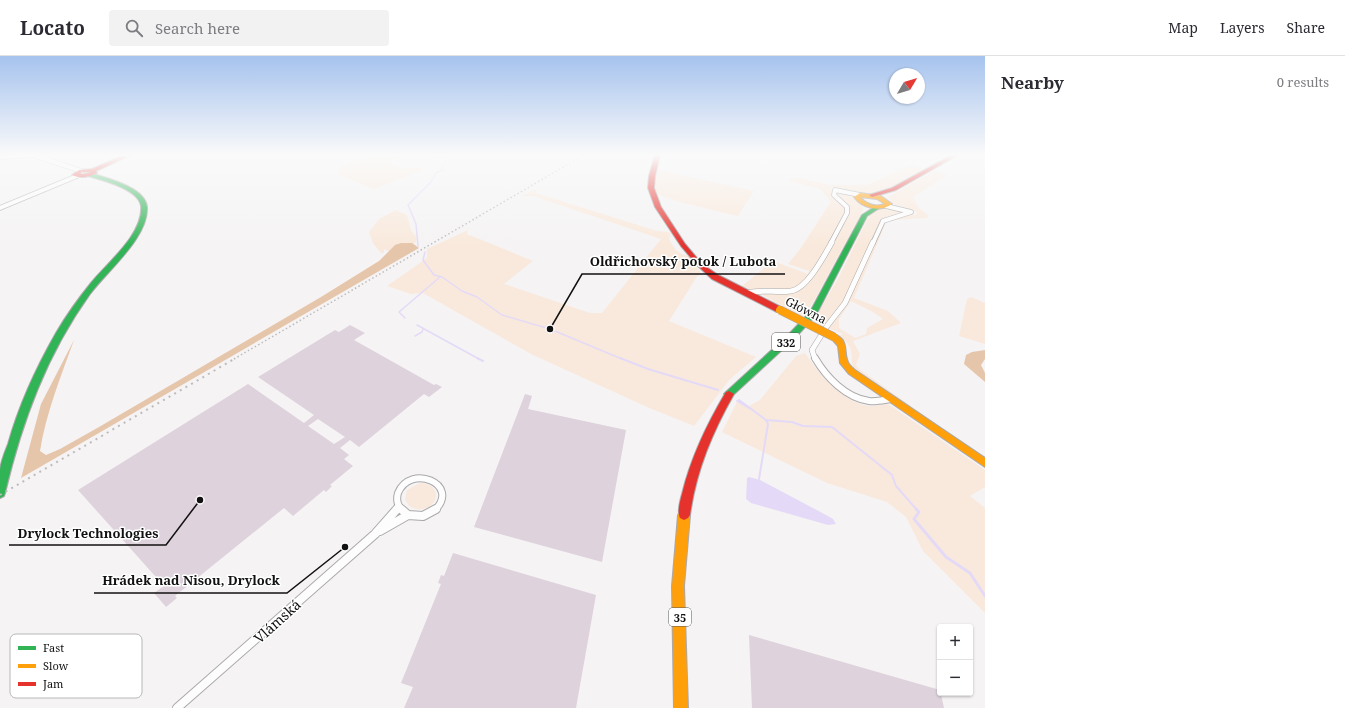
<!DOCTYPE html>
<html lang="en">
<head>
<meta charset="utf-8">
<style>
  :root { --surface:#fff; --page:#f2f2f3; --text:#2b2b33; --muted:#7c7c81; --line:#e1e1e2 }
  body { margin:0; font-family:"Noto Serif",serif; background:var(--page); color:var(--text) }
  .controls { position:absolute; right:12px; bottom:12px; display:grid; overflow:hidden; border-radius:4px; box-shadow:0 1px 3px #0004 }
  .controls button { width:36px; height:36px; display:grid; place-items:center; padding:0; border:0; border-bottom:1px solid var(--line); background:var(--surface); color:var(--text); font:20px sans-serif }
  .compass { position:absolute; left:889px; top:12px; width:36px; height:36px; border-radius:50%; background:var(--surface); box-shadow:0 1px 3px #0004; rotate:52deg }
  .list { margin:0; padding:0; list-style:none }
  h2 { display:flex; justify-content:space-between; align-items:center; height:52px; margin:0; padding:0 16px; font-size:17px }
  h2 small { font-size:13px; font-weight:400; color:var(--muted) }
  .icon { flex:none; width:22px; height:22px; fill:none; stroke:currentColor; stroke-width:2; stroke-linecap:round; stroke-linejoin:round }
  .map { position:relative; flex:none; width:985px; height:652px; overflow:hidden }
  header { display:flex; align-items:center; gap:24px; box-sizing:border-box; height:56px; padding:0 20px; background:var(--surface); border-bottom:1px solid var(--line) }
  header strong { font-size:19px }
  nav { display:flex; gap:22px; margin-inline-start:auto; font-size:14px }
  .search { width:280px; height:36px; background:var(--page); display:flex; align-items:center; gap:10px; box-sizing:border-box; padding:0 14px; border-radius:4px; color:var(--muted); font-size:15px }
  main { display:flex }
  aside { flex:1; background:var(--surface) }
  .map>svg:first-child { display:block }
  .green { fill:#f9e9dc; fill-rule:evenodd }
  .forest { fill:#e6c6ab }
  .water { fill:#e4daf7 }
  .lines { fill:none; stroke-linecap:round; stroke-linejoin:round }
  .stream-far2 { stroke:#e4daf7; stroke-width:1.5 }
  .stream-far1 { stroke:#e4daf7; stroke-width:2 }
  .stream { stroke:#e4daf7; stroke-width:3 }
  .building { fill:#ded2dc; fill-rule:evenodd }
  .street-far3-casing { stroke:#aba9aa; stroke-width:5.5 }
  .street-far2-casing { stroke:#aba9aa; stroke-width:6 }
  .street-far1-casing { stroke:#aba9aa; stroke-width:8 }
  .street-casing { stroke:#aba9aa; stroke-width:10 }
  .fast-casing { stroke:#aba9aa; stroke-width:2 }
  .slow-casing { stroke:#aba9aa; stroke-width:2 }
  .jam-casing { stroke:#aba9aa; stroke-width:2 }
  .street-far3 { stroke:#fefdfd; stroke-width:4 }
  .street-far2 { stroke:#fefdfd; stroke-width:5 }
  .street-far1 { stroke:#fefdfd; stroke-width:6 }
  .street { stroke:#fefdfd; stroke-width:8 }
  .fast { fill:#30b455; fill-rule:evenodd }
  .slow { fill:#ff9f0a; fill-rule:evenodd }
  .jam { fill:#e5322d; fill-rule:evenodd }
  .rail-far1 { stroke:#bdbcbc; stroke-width:1.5; stroke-dasharray:1.5 2.5; stroke-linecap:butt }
  .rail { stroke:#bdbcbc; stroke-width:2; stroke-dasharray:2 4.5; stroke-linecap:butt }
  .slow-bridge-casing { stroke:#aba9aa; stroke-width:9; stroke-linecap:butt }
  .slow-bridge { stroke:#ff9f0a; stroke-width:8 }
  .labels { text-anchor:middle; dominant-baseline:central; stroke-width:3; stroke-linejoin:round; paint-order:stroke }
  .shield { fill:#fff; stroke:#595858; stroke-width:1 }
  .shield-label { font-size:11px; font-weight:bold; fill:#121111 }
  .street-label { font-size:12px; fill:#121111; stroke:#fff }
  .near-street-label { font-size:14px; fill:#121111; stroke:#fff }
  .key { fill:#fff; stroke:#b8b8b8; stroke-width:1 }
  .key-label { font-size:11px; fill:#121111 }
  .leader { fill:none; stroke:#121111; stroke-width:1.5 }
  .callout-dot { fill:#121111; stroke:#fff; stroke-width:1.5 }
  .callout-label { font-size:13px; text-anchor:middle; font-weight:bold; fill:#121111; stroke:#fff; stroke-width:3; stroke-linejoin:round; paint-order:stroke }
</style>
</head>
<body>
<header>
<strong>Locato</strong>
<div class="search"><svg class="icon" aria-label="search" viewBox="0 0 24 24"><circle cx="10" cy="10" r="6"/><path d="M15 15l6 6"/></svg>Search here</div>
<nav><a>Map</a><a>Layers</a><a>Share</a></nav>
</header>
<main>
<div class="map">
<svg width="985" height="652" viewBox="0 0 985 652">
  <rect width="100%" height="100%" fill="#f5f3f4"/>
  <!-- green -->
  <path class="green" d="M366 99H405L391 105 392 109 403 112H422L420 115 374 133 337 118 342 110Z
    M910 109 924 113C911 121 888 137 873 138 863 139 836 129 830 133L854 142 862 149 863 154 815 243 803 261 759 237 755 233H746L738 229 742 230 773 205 808 218 809 215 788 208 801 192 830 147 829 143 820 133 789 125 791 124 788 123 801 122 829 129H867Z
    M658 114 754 135 738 160C727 157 659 143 656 136 654 130 657 119 658 114Z
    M934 115 948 119 913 141 919 152 928 159 927 162 890 164 886 167 854 242 888 255 901 267 853 285 860 298 856 309 859 313 932 365V366L856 315C845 303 861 294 838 280L843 278 813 266 839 221 871 156 874 154 888 152 916 159 917 157 915 155 893 148 888 141ZM851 245 873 256 883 263 867 272 866 278 855 282 839 272V263Z
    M536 133V137L657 175 668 176 671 178 669 183C674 192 677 198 689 200L701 217 696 222 669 265 756 301 730 323 694 370 647 351 531 298 423 237 411 238 387 230 427 202V193L468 174 467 178 533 205 504 228 590 257H602L661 183 533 140H522Z
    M396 154 407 159 411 174 417 182 415 187 396 198 384 193V197H381L373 187 369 176 379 163Z
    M971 241 985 247V288L959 280 967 243Z
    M805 297C819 318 843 347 870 350 875 351 883 348 888 348L985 414V431L970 440 985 452V557L923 495 906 461 887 446 827 427 722 376 737 346 747 351 760 344 796 300Z
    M420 427C450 429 433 464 409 450L405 443 407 434Z"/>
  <!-- forest -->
  <path class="forest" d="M401 187H412L419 192 21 422 41 348 74 284C61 320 46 357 40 395L46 399 60 393 99 371 321 241 379 205 395 189Z
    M985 294V303L981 309 985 317V326L964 308 966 299 972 296Z"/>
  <!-- water -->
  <path class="water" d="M749 421 760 424 828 460 833 463 836 468 828 469 751 447 746 443 747 422Z"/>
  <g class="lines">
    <!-- stream-far2 -->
    <path class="stream-far2" d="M418 190 416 168 408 149 431 126 436 117 442 114 446 103 433 99
      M425 196 423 204 434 219 442 221 462 235 477 241 502 259 550 273 622 303
      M405 262 399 256 440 221
      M417 269 479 303
      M415 280 422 276 423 273"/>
    <!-- stream-far1 -->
    <path class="stream-far1" d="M477 302 483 305
      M620 302 648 313 718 334
      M739 344 766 364 792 366 803 370 832 371 892 419 896 430 917 454
      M737 345 751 353
      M759 423 768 368 766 364"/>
    <!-- stream -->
    <path class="stream" d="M916 453 919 456 914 463 946 501 970 517 985 540"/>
  </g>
  <!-- building -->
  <path class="building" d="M350 269 365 277 354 284 434 329 436 328 442 331 429 341 424 338 359 391 350 384 340 392 349 399 344 403 353 410 330 429 332 430 326 436 324 434 293 460 284 452 175 540 177 542 166 551 154 537 164 530 78 434 248 328 304 367 314 359 258 321 335 274 339 276ZM318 363 345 381 334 388 308 370Z
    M525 338 532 340 528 353 626 374 602 506 474 471Z
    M453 497 596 539 576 652H404L413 631 401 627 441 528 438 527 441 519 444 520Z
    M749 579 940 634 944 652H752Z"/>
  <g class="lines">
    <!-- street-far3 casing -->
    <g class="street-far3-casing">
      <path id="street-far3" d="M0 101 33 99 81 115
        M835 134 860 139
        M886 150 911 156
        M0 152 77 120
        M831 187 847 157V151L834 139 835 134
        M873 187 883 165 911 156"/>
    </g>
    <!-- street-far2 casing -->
    <g class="street-far2-casing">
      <path id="street-far2" d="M747 237C762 233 776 237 791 235 807 233 824 200 832 186
        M815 303 812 294 827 270 845 247 873 186"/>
    </g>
    <!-- street-far1 casing -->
    <g class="street-far1-casing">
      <path id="street-far1" d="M815 302C826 321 846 342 869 345 876 346 884 344 891 343
        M396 454 398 450
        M402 454C397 449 396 444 398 437 410 407 461 428 435 454"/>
    </g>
    <!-- street casing -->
    <g class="street-casing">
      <path id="street" d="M401 453 408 459
        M408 459 423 460 436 453
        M380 475 408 459
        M177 652 375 478 397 453"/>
    </g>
    <!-- fast casing -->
    <g class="fast-casing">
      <path id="fast" d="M90 117C106 122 145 131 147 151 149 181 107 215 90 238 47 298 22 365 5 437L4 440 0 442C0 433 0 423 0 414 1 405 5 396 8 388 19 349 36 312 56 277 66 260 78 243 91 227 106 208 144 178 141 150 139 133 102 124 88 120L87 119Z
        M876 150 881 151 867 160 816 259 795 282 732 340H726L724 338 726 336 789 278 810 256 862 159Z"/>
    </g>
    <!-- slow casing -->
    <g class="slow-casing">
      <path id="slow" d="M860 137 881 140 892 148C880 157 862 152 854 141ZM860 141 877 143 885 148C876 151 867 149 860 141Z
        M834 278C850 284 843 296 848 306 849 309 853 312 855 314L985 402V411L849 318 840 307 838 290 830 281Z
        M684 454 688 456 690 459 684 530 688 652H674L672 530 678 459 680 456Z"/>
    </g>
    <!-- jam casing -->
    <g class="jam-casing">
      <path id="jam" d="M124 99H131L96 115 97 117C89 121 81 123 72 119L79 114 92 113ZM82 116H91L85 118H80Z
        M655 99H660L655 120 654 132 661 151 685 188 702 208 718 219 783 252 784 254 783 256H777L712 223 698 210 681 190 655 151 648 132 649 120Z
        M952 99H958L896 134 872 141 869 139 892 132Z
        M729 335 734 338C712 377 696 415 690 459L688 462 684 464 680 462C677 456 680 445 682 438 691 401 707 368 726 336Z"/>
    </g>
    <!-- street-far3 -->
    <use href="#street-far3" class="street-far3"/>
    <!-- street-far2 -->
    <use href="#street-far2" class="street-far2"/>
    <!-- street-far1 -->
    <use href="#street-far1" class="street-far1"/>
    <!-- street -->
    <use href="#street" class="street"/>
    <!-- fast -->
    <use href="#fast" class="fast"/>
    <!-- slow -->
    <use href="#slow" class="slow"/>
    <!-- jam -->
    <use href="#jam" class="jam"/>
    <!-- rail-far1 -->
    <path class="rail-far1" d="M234 303 584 99"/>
    <!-- rail -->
    <path class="rail" d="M0 439 236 302"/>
    <!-- slow-bridge casing -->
    <g class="slow-bridge-casing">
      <path id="slow-bridge" d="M780 254 834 281"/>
    </g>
    <!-- slow-bridge -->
    <use href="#slow-bridge" class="slow-bridge"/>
  </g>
  <!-- sky -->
  <linearGradient id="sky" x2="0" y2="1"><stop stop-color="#a6c3ee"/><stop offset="0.52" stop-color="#fafafa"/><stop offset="1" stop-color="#fafafa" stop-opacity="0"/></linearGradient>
  <rect width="985" height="190" fill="url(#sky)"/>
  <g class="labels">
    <!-- shield labels -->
    <g class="shield">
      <rect x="772" y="277" width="28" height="18" rx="3"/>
      <rect x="669" y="552" width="22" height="18" rx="3"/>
    </g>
    <g class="shield-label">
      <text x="786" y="286">332</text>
      <text x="680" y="561">35</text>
    </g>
    <!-- street labels -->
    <g class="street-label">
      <text transform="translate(806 254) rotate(27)">Główna</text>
    </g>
    <!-- near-street labels -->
    <g class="near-street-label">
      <text transform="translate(277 565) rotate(-42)">Vlámská</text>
    </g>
  </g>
  <!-- legend -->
  <rect x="10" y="578" width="132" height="64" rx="6" class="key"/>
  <rect x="18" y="590" width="18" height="4" fill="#30b455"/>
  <rect x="18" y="608" width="18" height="4" fill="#ff9f0a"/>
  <rect x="18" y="626" width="18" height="4" fill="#e5322d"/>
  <g class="key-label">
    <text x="43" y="596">Fast</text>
    <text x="43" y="614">Slow</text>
    <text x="43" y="632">Jam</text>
  </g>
  <!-- callouts -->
  <path class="leader" d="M550 273L582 218H785M200 444L166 489H9M345 491L287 537H94"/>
  <g class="callout-dot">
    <circle cx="550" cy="273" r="4"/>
    <circle cx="200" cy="444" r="4"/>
    <circle cx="345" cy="491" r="4"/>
  </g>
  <g class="callout-label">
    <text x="683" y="210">Oldřichovský potok / Lubota</text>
    <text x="88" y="482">Drylock Technologies</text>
    <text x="191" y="529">Hrádek nad Nisou, Drylock</text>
  </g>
</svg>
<div class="controls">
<button>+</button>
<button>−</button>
</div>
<svg class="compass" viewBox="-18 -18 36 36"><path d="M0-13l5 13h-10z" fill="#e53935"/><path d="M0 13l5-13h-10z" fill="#7c7c81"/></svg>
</div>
<aside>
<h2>Nearby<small>0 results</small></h2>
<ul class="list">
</ul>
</aside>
</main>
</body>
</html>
